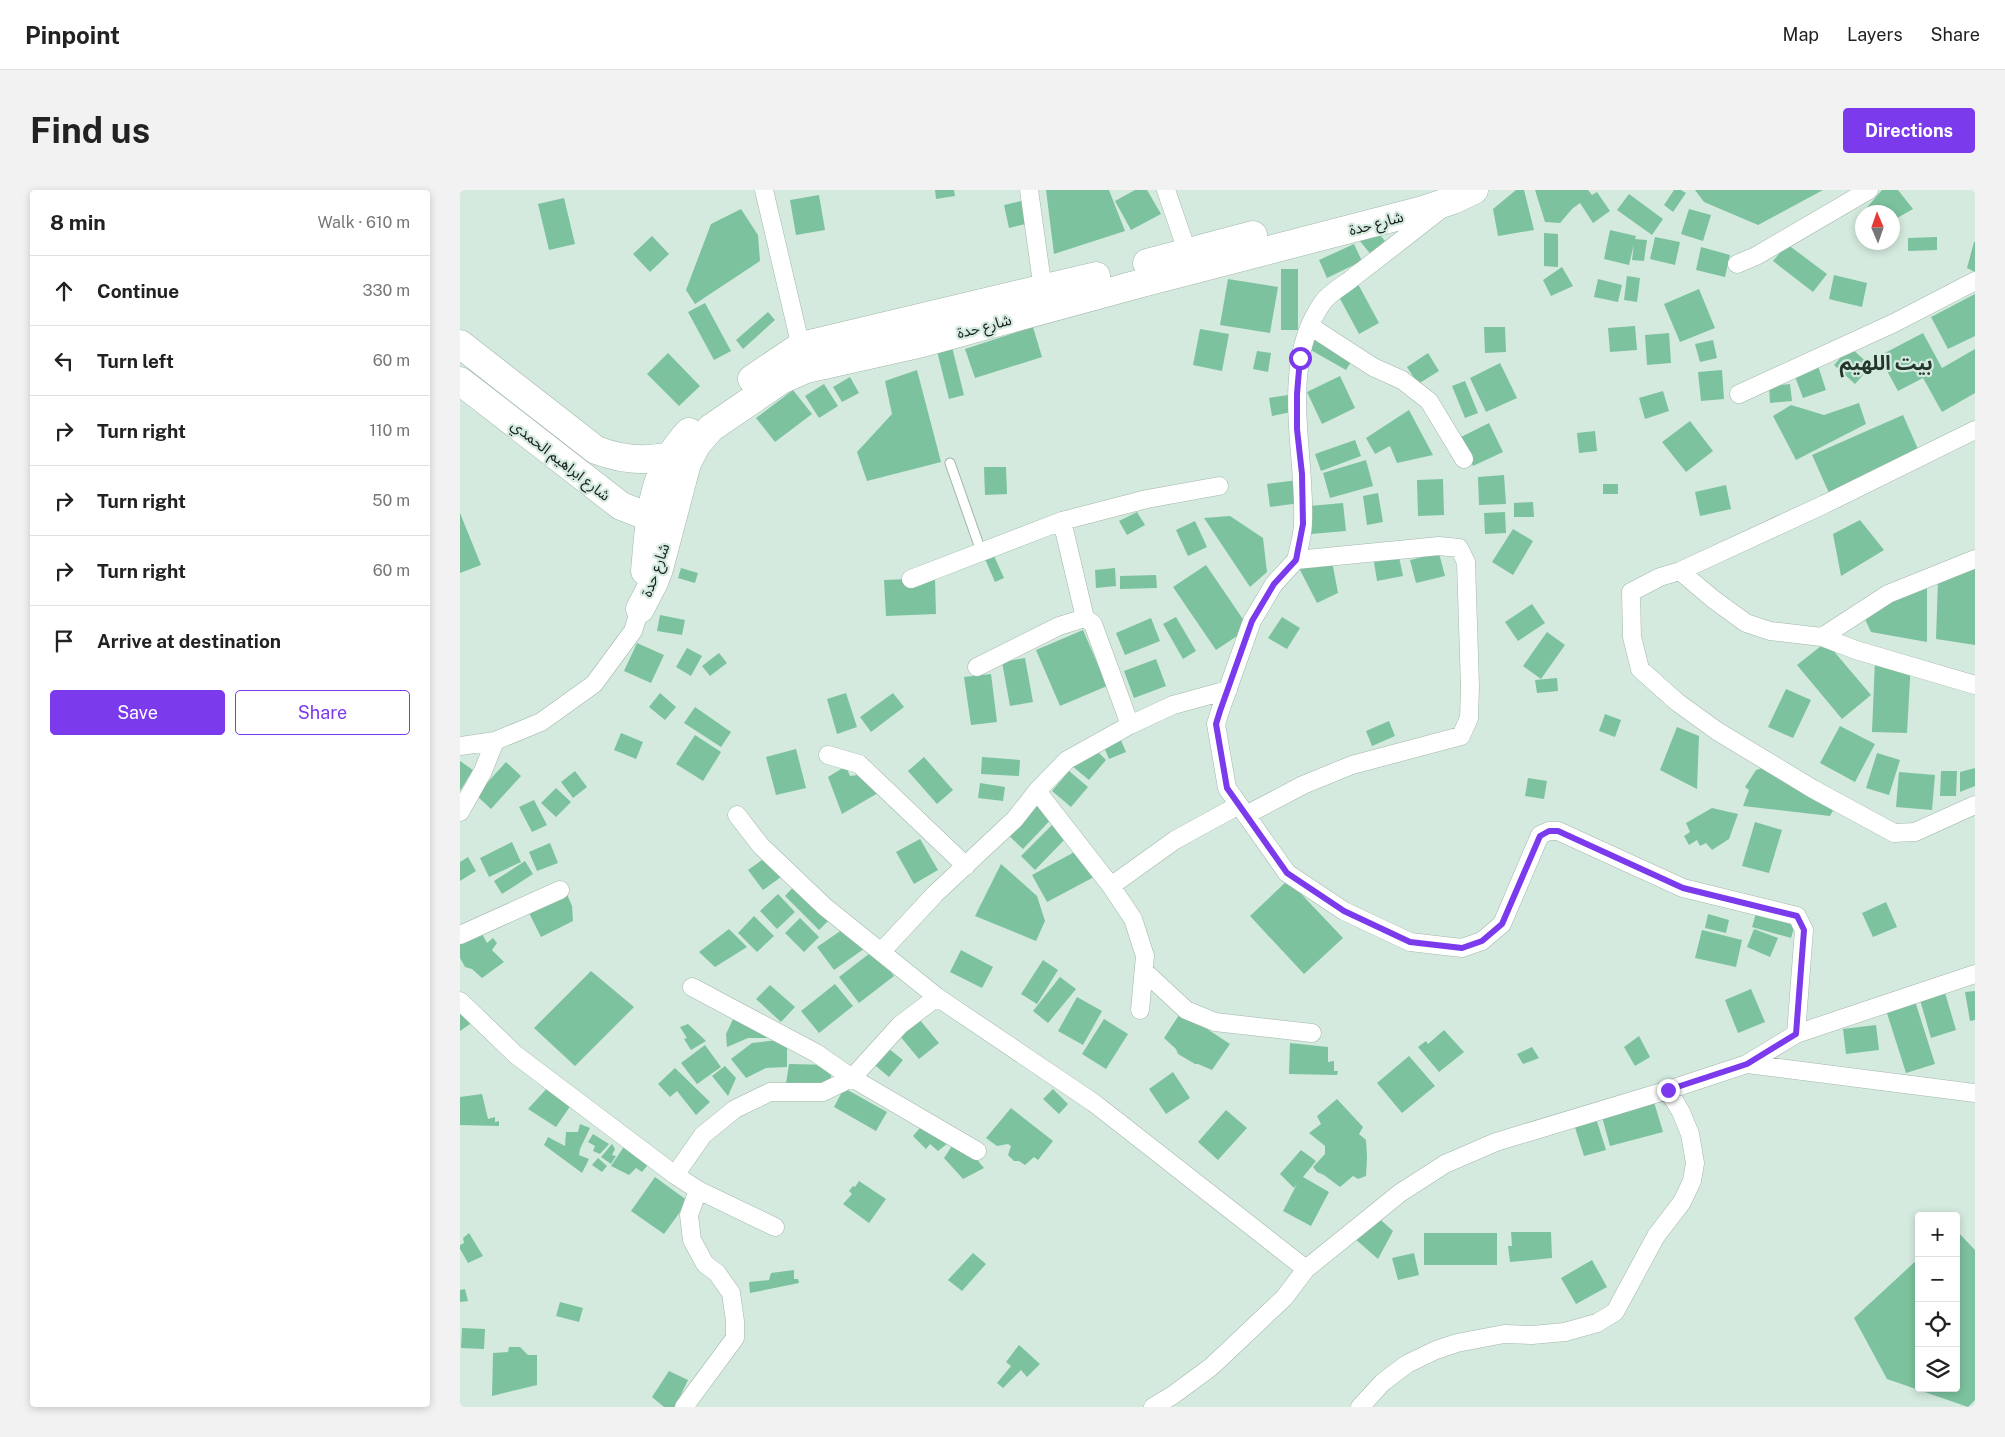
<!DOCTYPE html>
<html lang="en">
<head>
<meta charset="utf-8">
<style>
  :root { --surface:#fff; --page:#f2f2f2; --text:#222; --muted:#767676; --line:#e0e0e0; --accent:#7c3aed }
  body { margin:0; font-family:"Public Sans","Noto Sans Arabic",sans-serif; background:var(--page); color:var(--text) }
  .controls { position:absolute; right:15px; bottom:15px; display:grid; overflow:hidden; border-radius:5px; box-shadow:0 2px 8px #0003 }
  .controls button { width:45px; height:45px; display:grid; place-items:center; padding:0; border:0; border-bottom:1px solid var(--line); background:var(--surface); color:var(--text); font:25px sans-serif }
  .compass { position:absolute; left:1395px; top:15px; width:45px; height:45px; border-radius:50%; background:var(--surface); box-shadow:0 2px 8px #0003; rotate:358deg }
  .stop { position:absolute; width:15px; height:15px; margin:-11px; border:4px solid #7c3aed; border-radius:50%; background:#fff }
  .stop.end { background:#7c3aed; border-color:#fff; box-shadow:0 1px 5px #0008 }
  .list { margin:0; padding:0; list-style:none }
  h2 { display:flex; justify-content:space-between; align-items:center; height:65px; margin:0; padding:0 20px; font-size:21px }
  h2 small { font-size:16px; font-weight:400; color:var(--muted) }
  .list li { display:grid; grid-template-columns:32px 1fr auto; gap:15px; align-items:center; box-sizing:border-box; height:70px; padding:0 20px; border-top:1px solid var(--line) }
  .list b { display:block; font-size:19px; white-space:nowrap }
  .list em { font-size:16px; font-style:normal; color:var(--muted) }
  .actions { display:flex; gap:10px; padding:15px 20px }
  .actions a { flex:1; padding:11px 0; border:1px solid var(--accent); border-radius:5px; text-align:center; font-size:18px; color:var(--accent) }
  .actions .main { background:var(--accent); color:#fff }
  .icon { flex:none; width:28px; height:28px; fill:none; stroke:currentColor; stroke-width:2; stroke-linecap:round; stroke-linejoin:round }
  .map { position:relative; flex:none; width:1515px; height:1217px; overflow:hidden; border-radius:5px }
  header { display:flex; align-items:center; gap:30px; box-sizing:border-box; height:70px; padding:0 25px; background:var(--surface); border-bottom:1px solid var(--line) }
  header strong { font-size:24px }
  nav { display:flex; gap:28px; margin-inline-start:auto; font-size:18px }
  .intro { display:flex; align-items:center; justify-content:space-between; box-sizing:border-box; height:120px; padding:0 30px }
  h1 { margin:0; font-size:35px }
  .button { padding:12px 22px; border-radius:5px; background:var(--accent); color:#fff; font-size:18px; font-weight:700 }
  main { display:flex; gap:30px; padding:0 30px }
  aside { flex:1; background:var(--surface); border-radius:5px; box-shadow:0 2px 8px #0003 }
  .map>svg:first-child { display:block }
  .building { fill:#7cc29e }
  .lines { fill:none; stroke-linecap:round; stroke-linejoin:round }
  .lane-casing { stroke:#a2b7ab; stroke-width:11 }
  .street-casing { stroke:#a2b7ab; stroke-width:19 }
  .primary-casing { stroke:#a2b7ab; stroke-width:29 }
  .lane { stroke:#fff; stroke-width:9 }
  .street { stroke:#fff; stroke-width:18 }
  .primary { stroke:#fff; stroke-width:28 }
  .route { stroke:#7c3aed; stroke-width:6 }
  .labels { text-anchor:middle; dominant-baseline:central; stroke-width:4.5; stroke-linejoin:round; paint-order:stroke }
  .street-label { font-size:15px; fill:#171f1b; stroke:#d4eade }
  .district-label { font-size:20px; font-weight:bold; fill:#24352c; stroke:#d4eade }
</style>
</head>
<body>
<header>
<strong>Pinpoint</strong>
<nav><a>Map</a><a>Layers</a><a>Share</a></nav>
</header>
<div class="intro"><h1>Find us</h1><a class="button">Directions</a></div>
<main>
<aside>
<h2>8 min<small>Walk · 610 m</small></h2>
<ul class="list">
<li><svg class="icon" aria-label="ahead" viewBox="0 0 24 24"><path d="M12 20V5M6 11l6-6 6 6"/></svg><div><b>Continue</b></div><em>330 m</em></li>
<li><svg class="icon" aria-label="left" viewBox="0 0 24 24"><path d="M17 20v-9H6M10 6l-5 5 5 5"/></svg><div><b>Turn left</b></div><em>60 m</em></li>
<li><svg class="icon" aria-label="right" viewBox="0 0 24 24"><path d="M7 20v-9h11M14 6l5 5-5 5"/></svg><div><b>Turn right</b></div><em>110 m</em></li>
<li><svg class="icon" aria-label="right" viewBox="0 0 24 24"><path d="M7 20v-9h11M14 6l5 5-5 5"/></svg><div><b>Turn right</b></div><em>50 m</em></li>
<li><svg class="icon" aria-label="right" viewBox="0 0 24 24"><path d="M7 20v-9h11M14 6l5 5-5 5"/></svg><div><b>Turn right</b></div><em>60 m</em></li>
<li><svg class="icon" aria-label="arrive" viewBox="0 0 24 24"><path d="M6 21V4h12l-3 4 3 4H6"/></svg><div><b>Arrive at destination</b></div></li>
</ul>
<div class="actions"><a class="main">Save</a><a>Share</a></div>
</aside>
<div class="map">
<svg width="1515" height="1217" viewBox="0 0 1515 1217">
  <rect width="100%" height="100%" fill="#d4eade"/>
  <!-- building -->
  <path class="building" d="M475 0H494L495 6 476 9Z
    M586 0H649L665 41 594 64Z
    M675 0H687L701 24 671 40 655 11Z
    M1056 0H1064L1074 40 1038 46 1033 19Z
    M1075 0H1128L1132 5 1137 2 1150 21 1133 33 1120 13 1112 19 1100 33 1085 32Z
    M1214 0H1221L1226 3 1213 22 1204 15Z
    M1235 0H1363L1298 35 1244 12Z
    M1422 0H1438L1453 19 1432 31V22H1403Z
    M1169 4 1203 29 1192 45 1157 20Z
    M359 5 365 40 336 45 330 10Z
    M104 8 115 54 89 60 78 14Z
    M565 10 570 33 549 38 544 15Z
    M281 19 298 45 300 71 235 114 226 100 251 34Z
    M1229 19 1251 25 1243 51 1221 44Z
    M915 38 928 55 913 67 899 50Z
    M1150 40 1176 46 1175 49 1187 50 1184 71 1172 70 1174 54 1169 75 1144 69Z
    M1084 43 1098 44V77L1084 76Z
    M192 46 209 64 190 82 173 64Z
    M1195 47 1220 52 1215 75 1190 69Z
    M1477 47V60L1448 61V48Z
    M1514 52H1515V82L1507 78Z
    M894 54 902 71 867 88 859 70Z
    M1327 54 1367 84 1353 102 1313 71Z
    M1241 57 1270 65 1265 87 1236 80Z
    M1102 77 1113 96 1091 106 1083 90Z
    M821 79H838V140H821Z
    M1374 85 1407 93 1402 117 1369 109Z
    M1167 86 1180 88 1177 112 1164 110Z
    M768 89 818 97 810 143 760 135Z
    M1138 89 1162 95 1158 112 1134 107Z
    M898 94 919 133 899 144 878 105Z
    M1239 99 1255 138 1220 152 1204 114Z
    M1515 104V146L1488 159 1471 127Z
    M245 113 271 161 254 170 228 122Z
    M308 122 315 130 283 159 276 150Z
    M1175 136 1177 160 1150 162 1148 138Z
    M573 137 582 167 515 188 505 159Z
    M1024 137H1045L1046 162 1025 163Z
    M740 139 769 144 762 181 733 175Z
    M1209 143 1211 173 1187 175 1185 145Z
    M1463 143 1482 178 1515 159V203L1482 222 1463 188 1438 201 1419 166Z
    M856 146 894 167 886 180 849 159Z
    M1253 150 1257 168 1240 172 1235 154Z
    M491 153 504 205 489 209 476 157Z
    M1390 157 1411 176 1395 194 1374 175Z
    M797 161 811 163 808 182 793 179Z
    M208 163 240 196 219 216 187 184Z
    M968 163 979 181 958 194 947 177Z
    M1040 173 1057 208 1026 222 1010 188Z
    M1357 173 1366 200 1343 208 1333 181Z
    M457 180 481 272 407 291 397 262 432 224 425 191Z
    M1262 180 1264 209 1241 211 1238 182Z
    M880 186 895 218 862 234 847 202Z
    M390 187 399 203 382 212 373 197Z
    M1005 191 1018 223 1005 228 992 196Z
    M364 194 378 216 359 228 345 206Z
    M1330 194 1332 211 1310 213 1309 196Z
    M333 200 352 224 315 252 296 228Z
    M1203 201 1209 221 1185 229 1179 208Z
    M828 205 831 222 812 226 809 208Z
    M1399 213 1406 234 1336 270 1313 226 1331 215 1364 225Z
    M949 220 973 265 937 273 930 256 915 264 906 248Z
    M1443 225 1465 275 1374 314 1352 265Z
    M1230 231 1253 261 1226 282 1202 252Z
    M1029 233 1043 262 1013 276 999 248Z
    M1135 241 1137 261 1119 263 1117 243Z
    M895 250 901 266 861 281 855 264Z
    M906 270 913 296 870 308 863 283Z
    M524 277H546L547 304 525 305Z
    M1044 285 1046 314 1019 315 1018 287Z
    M983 289 984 325 958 326 957 290Z
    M838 290 840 313 810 317 807 294Z
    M1143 294H1158V304H1143Z
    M1266 295 1271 319 1240 326 1235 302Z
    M918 303 923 332 907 335 903 306Z
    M1073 312 1074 327H1054V313Z
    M883 313 886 341 851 344 849 316Z
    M677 322 685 335 667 345 659 331Z
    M1045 322 1046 343 1025 344 1024 323Z
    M0 323 21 375 0 383Z
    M770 326 803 348 807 382 790 397 744 328Z
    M1400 330 1424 360 1381 386 1373 344Z
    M735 331 747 357 728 366 716 340Z
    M1053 339 1073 351 1053 385 1032 372Z
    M979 363 985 386 956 393 950 370Z
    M534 366 544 388 535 392 525 369Z
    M939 367 943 386 917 391 914 372Z
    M872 371 878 403 857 413 839 378Z
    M1515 374V455L1476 449 1478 389Z
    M746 375 789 438 756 460 713 397Z
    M221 378 238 383 235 393 218 388Z
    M655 378 656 396 636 398 635 380Z
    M696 385 697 398 660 399V386Z
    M475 388 476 424 426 426 424 390Z
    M1467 396V452L1411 442 1403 425Z
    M1072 414 1085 433 1058 451 1045 432Z
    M200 425 225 430 222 445 197 441Z
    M716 427 736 461 723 469 703 434Z
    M822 427 840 438 827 459 808 448Z
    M691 428 700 451 665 465 656 443Z
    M623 440 647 496 600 516 576 460Z
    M1087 442 1105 455 1081 489 1063 476Z
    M1366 452 1411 505 1382 529 1337 475Z
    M177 453 204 465 191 493 164 481Z
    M227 458 242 466 231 486 216 477Z
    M259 463 267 473 250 486 242 476Z
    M565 468 573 512 550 516 542 472Z
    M696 469 706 496 674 508 664 481Z
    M1415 470 1451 471 1447 543 1412 542Z
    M531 484 537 532 511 535 504 487Z
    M1097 488 1098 501 1077 503 1075 490Z
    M1326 499 1351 510 1333 548 1308 537Z
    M200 503 216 517 205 530 189 517Z
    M386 503 397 537 377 544 367 509Z
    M433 503 444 517 411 542 400 527Z
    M235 517 271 542 261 557 224 533Z
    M1145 524 1161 530 1155 547 1139 541Z
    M929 531 935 546 912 556 906 541Z
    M1380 536 1415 554 1395 592 1360 573Z
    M1217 537 1239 546 1237 599 1200 580Z
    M161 543 183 552 176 569 154 560Z
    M235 545 261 562 243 591 216 574Z
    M660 548 666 562 649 569 643 555Z
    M336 559 346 598 316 605 306 567Z
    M636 560 646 570 629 590 612 576Z
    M1417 563 1440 570 1429 605 1406 598Z
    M464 567 493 600 477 614 448 581Z
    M522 567 560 570 559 586 521 584Z
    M0 571 13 580 0 601Z
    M46 572 61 586 31 619 16 605Z
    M1311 575 1379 609 1370 626 1283 616 1289 600 1285 597 1296 580Z
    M386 576 390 586 405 584 418 603 382 624 368 587Z
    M1515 578V596L1500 602V582Z
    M115 581 127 597 113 608 101 592Z
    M609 581 628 597 611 617 592 601Z
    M1481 581H1497L1496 606H1480Z
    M1439 582 1475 585 1472 620 1436 617Z
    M1068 588 1087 591 1084 609 1065 606Z
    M520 593 545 597 543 611 518 608Z
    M96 598 111 612 96 627 81 613Z
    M580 607 597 623 563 659 546 643Z
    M74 610 87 635 72 642 59 617Z
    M1252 618 1278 624 1269 649 1252 660 1246 653 1240 656 1237 650 1229 655 1224 646 1230 642 1226 633Z
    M595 632 608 646 575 680 561 666Z
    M1295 632 1322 640 1309 683 1282 676Z
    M460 649 478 680 454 694 436 662Z
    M52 652 61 672 29 687 20 668Z
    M90 653 98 673 77 681 69 662Z
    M620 659 634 687 587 712 572 685Z
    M313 662 328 682 303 700 288 680Z
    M8 667 16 681 0 691V672Z
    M65 671 73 684 42 704 34 691Z
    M541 674 577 706 585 731 576 751 515 726Z
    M828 690 883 748 844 784 790 726Z
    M337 693 372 727 359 740 325 706Z
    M106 702 112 716 113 731 81 747 68 721Z
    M318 704 335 722 317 739 300 721Z
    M1426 712 1437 737 1413 747 1402 723Z
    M1297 720 1336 731 1331 748 1292 737Z
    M1248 724 1269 730 1266 743 1245 738Z
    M294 726 314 746 297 762 278 743Z
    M340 728 359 747 344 762 325 743Z
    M392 733 408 756 374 780 357 757Z
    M269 739 287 757 255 777 239 762Z
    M1294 739 1318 748 1310 767 1287 757Z
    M20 740 27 753 33 748 37 753 32 760 44 772 22 788 12 779 5 777 0 768V750Z
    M1242 740 1282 750 1276 777 1235 768Z
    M414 760 434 786 399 813 379 787Z
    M501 760 533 777 522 798 490 782Z
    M583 770 598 780 577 814 561 804Z
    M131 781 174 817 115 876 74 838Z
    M600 787 616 799 588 833 573 821Z
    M375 794 393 816 359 843 341 821Z
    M310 795 335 817 321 832 296 809Z
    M1483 796 1496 840 1471 848 1458 803Z
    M1291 799 1305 832 1278 843 1265 810Z
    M1515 801V830L1510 831 1505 802Z
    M617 807 642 821 623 855 598 841Z
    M1455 811 1475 874 1446 883 1426 820Z
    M0 821 13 832 0 841Z
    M721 822 770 854 752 880 738 874H735L718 864 716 859 704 848Z
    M274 827 314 848H288L267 857 266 844Z
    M459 829 479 853 459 869 439 845Z
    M644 829 668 844 646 879 622 864Z
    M228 834 246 851 231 860 224 849 227 848 220 837Z
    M1416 835 1419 860 1386 864 1383 839Z
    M984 840 1004 862 979 882 958 857 966 851 968 854Z
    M1179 846 1190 867 1175 876 1164 857Z
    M327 849V877L306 878 286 888 271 869 292 853Z
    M830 853 868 857V872L874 871V881H878L877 885 829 884Z
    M245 855 261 877 237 894 221 873Z
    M424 855 443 870 429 887 411 872Z
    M1072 857 1079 868 1063 874 1057 864Z
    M949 866 975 896 942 923 917 893Z
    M329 874 373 875 369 897 325 900Z
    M265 876 276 888 268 906 252 886Z
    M215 878 250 912 236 925 217 901 210 907 198 894Z
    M713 882 730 908 706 924 689 899Z
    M90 895 113 912 96 937 68 919Z
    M384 898 427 922 416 941 374 917Z
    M593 899 608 914 599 924 583 909Z
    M22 904 28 929 35 927V932L39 931V936L0 935V907Z
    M877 909 903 937 899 944 906 950 907 967 906 986 898 989 893 986 880 997 864 985 857 982 853 977 865 964V956L849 943 861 934 857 926Z
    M1194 912 1203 942 1150 956 1142 927Z
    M551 918 593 951 578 970 574 967 565 975 559 971H554L548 965 551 956 548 954 537 956 526 948Z
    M766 920 787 938 758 970 738 952Z
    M1135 925 1146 960 1124 966 1113 931Z
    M466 931 488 953 478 961 470 954 466 959 453 946Z
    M120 934 130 938 120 959 119 965 129 969 122 983 84 955 88 947 105 956 106 942H118Z
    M133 944 149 954 140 964 133 961 135 956 128 952Z
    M498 947 524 978 503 989 484 968Z
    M169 949 194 967 182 982 176 978 169 985 151 976Z
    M152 954 155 959 152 965 156 966 151 974 141 967Z
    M841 960 856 971 843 987 869 1002 851 1036 823 1021 837 994 834 998 820 984Z
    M138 968 147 976 142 982 132 975Z
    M195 987 228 1011 204 1044 171 1021Z
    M399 991 426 1009 409 1033 383 1014 392 1004 389 1001 393 996 395 997Z
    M913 1023 933 1041 918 1069 894 1048Z
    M1496 1040 1515 1060V1210L1508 1217 1427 1189 1394 1128 1459 1068V1198H1496Z
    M1051 1042H1091L1092 1068 1050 1072 1048 1056H1052Z
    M9 1043 23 1066 8 1073 0 1059V1055L4 1053 3 1048Z
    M964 1043H1037V1075H964Z
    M513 1063 526 1074 502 1101 488 1090Z
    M954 1063 959 1085 938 1090 932 1068Z
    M1132 1070 1147 1097 1116 1114 1101 1088Z
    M334 1080V1089H338L339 1093 290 1103 289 1092 309 1090 311 1083Z
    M5 1099 8 1111 0 1112V1100Z
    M100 1112 123 1118 119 1132 96 1126Z
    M2 1138 25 1139 24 1159 1 1158Z
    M559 1155 580 1174 567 1187 561 1180 543 1198 537 1193 551 1176 546 1172Z
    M49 1157H60L68 1165H77V1195L32 1206 33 1163 48 1162Z
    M209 1181 228 1190 215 1217H204L192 1207Z"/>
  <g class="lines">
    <!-- lane casing -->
    <g class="lane-casing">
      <path id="lane" d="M490 273 521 361"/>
    </g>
    <!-- street casing -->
    <g class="street-casing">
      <path id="street" d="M304 0 343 166
        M569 0 583 100
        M706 0 727 61
        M1277 74 1296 66 1409 0
        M850 136 913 177 942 190 969 211 1004 269
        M1279 204 1434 133 1515 91
        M602 331 625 428
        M836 370C839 358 843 345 843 332 846 262 818 175 863 112 870 102 886 94 895 86 924 64 952 42 980 20
        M1220 381 1365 314 1515 240
        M451 389 602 331 687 309 759 296
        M1362 447 1428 404 1515 369
        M517 477 599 436 625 428 633 434 670 535 607 570 577 601 651 696 715 650 779 615
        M1515 495 1396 460 1362 447 1310 441 1286 433 1253 409 1220 381 1200 387 1171 402 1172 447 1180 479 1217 512 1257 541 1353 599 1434 643 1455 642 1515 615
        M670 535 713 515 768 500
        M0 556 35 551 81 532 134 494 173 441 180 419
        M368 565 399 574 506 676
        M0 622 23 581 35 551
        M277 625 301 656 365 717 477 807 634 913 846 1079
        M786 625 843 595 892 575 1001 546 1009 528 1010 497 1006 372 999 358 979 356 836 370 814 394 792 431 760 521 756 534 767 598 827 683 884 721 950 752 1002 758 1022 751 1042 734 1080 645 1089 641H1098L1223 698 1337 726 1344 740 1336 844
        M651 696 673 729 685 766 680 820
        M0 745 100 700
        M422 761 475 704 555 629 577 601
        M684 781 726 820 755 832 852 843
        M232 797 356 863 392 888 440 835 477 807
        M0 811 56 865 215 985 243 945 275 919 310 902H363L392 888 517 961
        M1287 874 1336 844 1515 784
        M215 985 238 1000 315 1037
        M224 1217 275 1148V1131L271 1103 257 1083 245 1074 232 1050 229 1025 238 1000
        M693 1217 713 1205 751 1177 824 1108 846 1079 940 1003 985 974 1036 952 1208 900 1287 874 1515 903
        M900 1217 923 1192 947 1174 976 1160 997 1153 1044 1144 1072 1145 1105 1142 1137 1133 1155 1122 1196 1046 1222 1012 1232 991 1235 973 1230 944 1221 922 1208 900"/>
    </g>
    <!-- primary casing -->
    <g class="primary-casing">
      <path id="primary" d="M687 73 793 45
        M0 154 136 260C162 270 185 272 211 266
        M292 189 341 156 636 86
        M0 191 161 316 207 334
        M185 381C190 328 190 283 229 242
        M180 419 194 392 199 379 227 273 237 254 251 238 321 190 346 179 462 153 682 93 963 20 993 10 1014 0"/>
    </g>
    <!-- lane -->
    <use href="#lane" class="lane"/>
    <!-- street -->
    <use href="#street" class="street"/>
    <!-- primary -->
    <use href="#primary" class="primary"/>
  </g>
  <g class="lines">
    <!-- route -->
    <path class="route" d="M840 168 837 204V239L842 284 843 334 836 370 814 394 792 431 760 521 756 534 767 598 827 683 884 721 950 752 1002 758 1022 751 1042 734 1080 646 1089 641H1098L1223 698 1337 726 1344 740 1336 844 1287 874 1208 900"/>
  </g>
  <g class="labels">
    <!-- street labels -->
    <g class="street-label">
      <text transform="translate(916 33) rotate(-15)">شارع حدة</text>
      <text transform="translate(524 136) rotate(-15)">شارع حدة</text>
      <text transform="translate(101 270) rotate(38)">شارع ابراهيم الحمدي</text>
      <text transform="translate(195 380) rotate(-70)">شارع حدة</text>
    </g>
    <!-- district labels -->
    <g class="district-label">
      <text x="1426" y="173">بيت اللهيم</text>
    </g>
  </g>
</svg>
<div class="controls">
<button>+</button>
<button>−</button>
<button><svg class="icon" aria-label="locate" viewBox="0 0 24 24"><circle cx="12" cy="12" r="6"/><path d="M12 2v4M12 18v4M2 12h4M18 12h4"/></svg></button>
<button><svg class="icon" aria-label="layers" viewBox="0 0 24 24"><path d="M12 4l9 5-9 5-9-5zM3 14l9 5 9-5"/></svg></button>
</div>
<svg class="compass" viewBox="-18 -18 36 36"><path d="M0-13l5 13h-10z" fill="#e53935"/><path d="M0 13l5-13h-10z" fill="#767676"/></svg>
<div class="stop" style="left:840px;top:168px"></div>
<div class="stop end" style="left:1208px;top:900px"></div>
</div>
</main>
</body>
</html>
